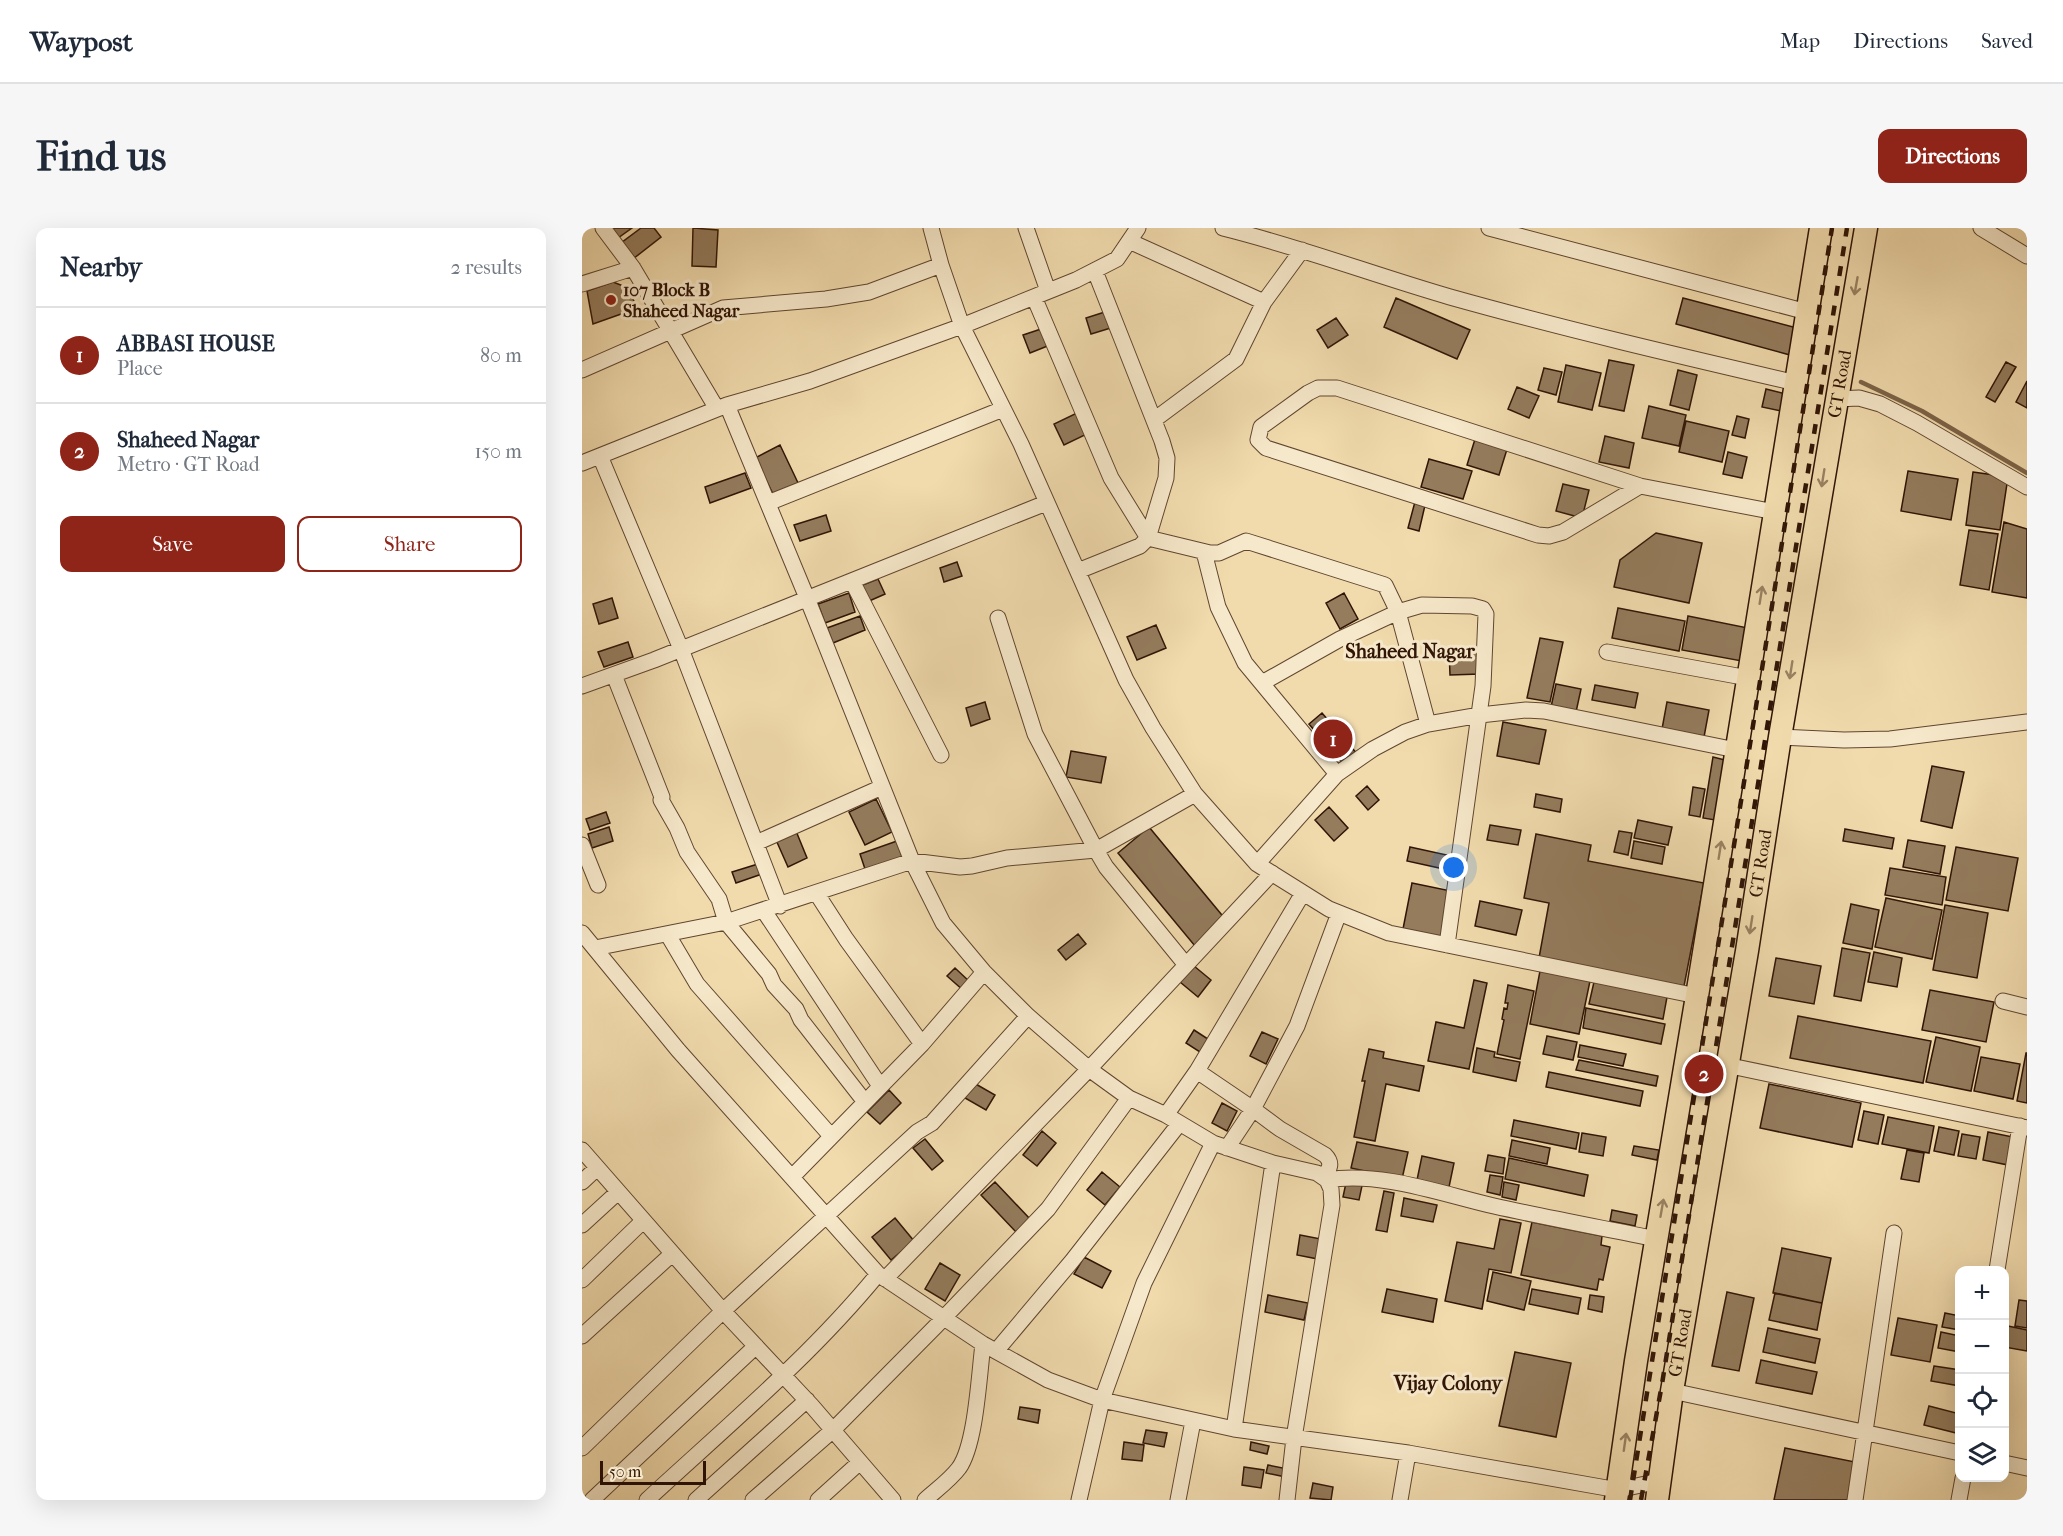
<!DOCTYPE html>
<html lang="en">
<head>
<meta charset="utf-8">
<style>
  :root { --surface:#fff; --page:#f6f6f7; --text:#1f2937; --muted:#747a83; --line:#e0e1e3; --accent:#8f2418 }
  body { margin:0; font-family:"IM FELL French Canon",serif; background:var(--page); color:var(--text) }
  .controls { position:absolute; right:18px; bottom:18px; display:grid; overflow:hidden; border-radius:12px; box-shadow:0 6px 24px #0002 }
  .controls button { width:54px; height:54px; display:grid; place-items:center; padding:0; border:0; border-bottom:2px solid var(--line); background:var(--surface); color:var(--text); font:30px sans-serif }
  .scale { position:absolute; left:18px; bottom:15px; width:106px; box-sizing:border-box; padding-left:6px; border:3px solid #301506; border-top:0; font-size:16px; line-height:21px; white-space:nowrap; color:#301506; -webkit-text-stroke:4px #f6e8ca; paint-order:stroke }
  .you { position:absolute; left:872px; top:640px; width:21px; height:21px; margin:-15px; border:4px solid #fff; border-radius:50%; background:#1a73e8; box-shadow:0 0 0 9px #1a73e833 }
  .badge { display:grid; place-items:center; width:39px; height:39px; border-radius:50%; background:var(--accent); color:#fff; font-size:20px; font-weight:700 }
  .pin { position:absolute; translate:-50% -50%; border:3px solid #fff; box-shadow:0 2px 6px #0006 }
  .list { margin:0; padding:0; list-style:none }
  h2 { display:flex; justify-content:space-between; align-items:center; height:78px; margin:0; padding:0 24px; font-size:26px }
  h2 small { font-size:20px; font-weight:400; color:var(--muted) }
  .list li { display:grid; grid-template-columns:39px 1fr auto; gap:18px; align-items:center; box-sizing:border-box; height:96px; padding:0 24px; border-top:2px solid var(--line) }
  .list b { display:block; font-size:22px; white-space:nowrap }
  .list p { margin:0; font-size:20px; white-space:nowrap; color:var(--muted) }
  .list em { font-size:20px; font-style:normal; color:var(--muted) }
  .actions { display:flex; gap:12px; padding:18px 24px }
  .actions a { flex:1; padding:14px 0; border:2px solid var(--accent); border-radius:12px; text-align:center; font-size:21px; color:var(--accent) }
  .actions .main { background:var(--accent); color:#fff }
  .icon { flex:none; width:33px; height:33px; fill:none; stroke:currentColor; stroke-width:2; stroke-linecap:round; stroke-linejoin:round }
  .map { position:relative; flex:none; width:1445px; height:1272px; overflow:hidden; border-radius:12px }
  header { display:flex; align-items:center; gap:36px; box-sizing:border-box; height:84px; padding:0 30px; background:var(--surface); border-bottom:2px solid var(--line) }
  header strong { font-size:28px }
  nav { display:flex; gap:33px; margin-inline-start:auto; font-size:21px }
  .intro { display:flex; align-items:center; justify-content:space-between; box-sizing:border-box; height:144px; padding:0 36px }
  h1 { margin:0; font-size:42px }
  .button { padding:15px 27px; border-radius:12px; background:var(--accent); color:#fff; font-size:21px; font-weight:700 }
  main { display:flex; gap:36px; padding:0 36px }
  aside { flex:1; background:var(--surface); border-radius:12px; box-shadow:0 6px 24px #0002 }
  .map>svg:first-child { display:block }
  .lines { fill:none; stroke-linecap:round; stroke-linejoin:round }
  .stream { stroke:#7c6448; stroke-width:4.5 }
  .building { fill:#947c5d; stroke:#301506; stroke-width:1.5 }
  .minor-casing { stroke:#604630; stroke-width:17 }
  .highway-casing { stroke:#301506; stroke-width:25 }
  .minor { stroke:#f6e8ca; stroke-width:15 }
  .highway { stroke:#f1dbad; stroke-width:22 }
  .rail { stroke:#301506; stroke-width:4.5; stroke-dasharray:10 10; stroke-linecap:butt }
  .oneway { stroke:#9a8262 }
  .poi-dot { fill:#8f2418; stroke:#f6e8ca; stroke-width:2 }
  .labels { text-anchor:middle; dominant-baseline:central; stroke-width:6; stroke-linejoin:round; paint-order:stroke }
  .poi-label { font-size:18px; font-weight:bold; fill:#301506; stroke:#f6e8ca; text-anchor:start }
  .street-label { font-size:18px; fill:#301506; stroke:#f6e8ca }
  .neighbourhood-label { font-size:20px; font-weight:bold; fill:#301506; stroke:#f6e8ca }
</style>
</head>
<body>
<header>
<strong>Waypost</strong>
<nav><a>Map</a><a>Directions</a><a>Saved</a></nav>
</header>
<div class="intro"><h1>Find us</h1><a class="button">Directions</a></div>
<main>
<aside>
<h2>Nearby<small>2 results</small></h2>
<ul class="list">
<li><span class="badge">1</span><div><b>ABBASI HOUSE</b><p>Place</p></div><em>80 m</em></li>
<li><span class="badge">2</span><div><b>Shaheed Nagar</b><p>Metro · GT Road</p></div><em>150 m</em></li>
</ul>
<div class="actions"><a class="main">Save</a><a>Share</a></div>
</aside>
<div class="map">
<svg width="1445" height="1272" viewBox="0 0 1445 1272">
  <rect width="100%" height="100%" fill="#f1dbad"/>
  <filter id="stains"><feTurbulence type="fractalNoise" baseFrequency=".00333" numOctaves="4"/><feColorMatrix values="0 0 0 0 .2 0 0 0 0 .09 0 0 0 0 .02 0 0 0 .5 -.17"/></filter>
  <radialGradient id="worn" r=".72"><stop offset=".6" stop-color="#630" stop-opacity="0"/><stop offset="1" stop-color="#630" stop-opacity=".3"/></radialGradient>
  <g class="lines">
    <!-- stream -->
    <path class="stream" d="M1279 154 1340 183 1445 245"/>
  </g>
  <!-- building -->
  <path class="building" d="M29 0H50L36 10Z
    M59 0H72L79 9 51 31 39 15Z
    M111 0 136 2 134 39 110 38Z
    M31 54 44 59 56 80 11 96 5 63Z
    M814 70 888 102 875 131 802 99Z
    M1101 70 1215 100 1208 127 1094 96Z
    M526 83 532 99 509 106 504 90Z
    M754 90 766 107 746 120 735 102Z
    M462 100 468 117 448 125 441 107Z
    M1027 132 1052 137 1042 183 1017 178Z
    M1424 134 1434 139 1413 174 1404 169Z
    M984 137 1019 145 1010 182 976 174Z
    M962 140 980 144 974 167 956 162Z
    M1096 142 1115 147 1107 182 1088 177Z
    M1445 153V180L1434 174Z
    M935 159 957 168 947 190 926 181Z
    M1184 161 1208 167 1204 184 1180 179Z
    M1067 178 1104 187 1097 218 1060 210Z
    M497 184 507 205 482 217 472 196Z
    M1155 188 1167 191 1163 210 1150 207Z
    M1104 193 1147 203 1140 234 1097 224Z
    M894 208 926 218 917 247 885 237Z
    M1023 208 1052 215 1047 240 1017 234Z
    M198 217 218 259 193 270 173 230Z
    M1146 224 1165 229 1160 250 1141 246Z
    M847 231 890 243 881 271 839 259Z
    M1326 243 1376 251 1369 292 1319 283Z
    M1391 244 1426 249 1418 302 1384 297Z
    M163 245 169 260 128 275 123 259Z
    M981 256 1007 262 1000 290 974 283Z
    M834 270 844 273 837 303 826 300Z
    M244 287 249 303 218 313 212 297Z
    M1422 294 1445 301V370L1410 364Z
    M1387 302 1416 306 1407 362 1378 357Z
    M1074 305 1120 315 1107 375 1032 359 1038 332Z
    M375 334 380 348 362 354 358 340Z
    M296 351 303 366 285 374 278 358Z
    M267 365 273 384 243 395 236 376Z
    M762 365 776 391 758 401 744 375Z
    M30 370 36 390 17 396 11 376Z
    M1036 380 1103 393 1097 423 1030 410Z
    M278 388 283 402 251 415 245 400Z
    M1106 388 1171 401 1165 434 1100 422Z
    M574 397 584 420 555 432 545 409Z
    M958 410 981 414 968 474 945 470Z
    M46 414 51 429 22 439 16 424Z
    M896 419 898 446 868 447 867 421Z
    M974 456 999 461 994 484 969 479Z
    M1013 457 1056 465 1053 480 1010 472Z
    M403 474 408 491 389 498 384 480Z
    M1085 474 1127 482 1122 509 1080 501Z
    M740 485 776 527 763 538 727 496Z
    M921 494 964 502 957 536 915 528Z
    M489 523 524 529 519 555 484 549Z
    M1131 529 1143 532 1133 592 1121 590Z
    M1350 538 1382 544 1370 600 1339 593Z
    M785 558 797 572 786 582 774 568Z
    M1111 559 1123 561 1118 589 1107 587Z
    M954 566 980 571 978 584 952 579Z
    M294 571 310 604 283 617 267 584Z
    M747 579 766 600 752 613 733 592Z
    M24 584 28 595 8 602 4 591Z
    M1056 592 1090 599 1086 617 1052 610Z
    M908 597 939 602 936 617 905 612Z
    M27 599 31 613 10 620 6 606Z
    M567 599 644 692 613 718 536 625Z
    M1263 601 1312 610 1310 621 1261 613Z
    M214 603 225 630 206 639 194 612Z
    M1037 603 1050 605 1046 627 1032 624Z
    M954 606 1009 617 1006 633 1122 655 1102 758 957 730 967 675 942 670Z
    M1326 612 1363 618 1358 646 1321 639Z
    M315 613 321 631 284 644 278 626Z
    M1052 613 1083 619 1080 636 1049 630Z
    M828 619 874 629 871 643 825 633Z
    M1374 619 1436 630 1426 683 1364 672Z
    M176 636 180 646 154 655 150 644Z
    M1308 640 1364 649 1360 677 1303 667Z
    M830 655 869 663 860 709 821 701Z
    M1304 670 1360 682 1350 731 1293 719Z
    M898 673 940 682 934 707 893 698Z
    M1269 676 1297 682 1290 721 1261 715Z
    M1363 677 1406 685 1395 750 1351 742Z
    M496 706 504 716 484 732 476 722Z
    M1260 720 1288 725 1279 773 1252 768Z
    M1292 724 1320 730 1315 759 1286 754Z
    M1194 730 1239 738 1232 776 1187 768Z
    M612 738 629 752 616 769 598 754Z
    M373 740 389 755 382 763 365 748Z
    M958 743 1008 753 997 806 948 796Z
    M892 752 905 755 887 841 846 833 854 794 882 800Z
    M1012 754 1085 769 1081 791 1007 776Z
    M926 757 952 763 938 831 915 826 922 792 920 791 922 780 925 781 926 775H923Z
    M1348 762 1412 774 1404 814 1340 802Z
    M1004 780 1083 796 1079 816 1001 800Z
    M1216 788 1349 813 1341 855 1208 830Z
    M612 802 629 813 621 826 604 815Z
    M680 804 696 811 684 836 668 828Z
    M965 808 995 814 991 832 961 826Z
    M1354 809 1398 819 1389 863 1344 854Z
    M998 817 1044 826 1041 838 996 829Z
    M895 820 913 824 912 829 938 834 934 853 891 844Z
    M787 821 802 824 801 830 842 838 837 863 804 856 793 913 772 909 783 853H780Z
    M1444 825H1445V875L1435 873Z
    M1399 829 1438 836 1431 871 1392 863Z
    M997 832 1076 848 1074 858 994 842Z
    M967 844 1061 863 1058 878 964 859Z
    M392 855 413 867 404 882 383 870Z
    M1187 856 1279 875 1270 919 1178 900Z
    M307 862 319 875 298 896 285 884Z
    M640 875 655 883 645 903 630 895Z
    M1282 883 1302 887 1296 916 1276 912Z
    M1306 889 1352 898 1347 925 1300 916Z
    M932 892 997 905 994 921 929 908Z
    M1357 899 1377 903 1372 927 1352 923Z
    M460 903 474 915 455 938 441 927Z
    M1406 904 1431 909 1426 937 1401 932Z
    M1000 905 1024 909 1021 928 997 924Z
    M1380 906 1398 909 1394 931 1376 928Z
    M343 911 361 933 350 942 331 920Z
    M930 912 968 920 965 936 927 928Z
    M775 914 826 924 820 951 769 940Z
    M1052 918 1077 922 1075 932 1050 927Z
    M1325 922 1342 925 1337 954 1319 951Z
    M906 927 923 930 921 946 903 943Z
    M840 928 872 935 867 959 835 952Z
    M927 930 1006 947 1002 968 923 951Z
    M520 944 538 959 523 977 505 962Z
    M908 947 921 949 918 967 905 964Z
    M765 950 781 953 777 972 761 969Z
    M413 954 448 991 434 1004 399 967Z
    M922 954 937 957 934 972 920 969Z
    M802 963 812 965 805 1004 794 1002Z
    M822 970 855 977 851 994 819 988Z
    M1030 982 1055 987 1053 998 1028 993Z
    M313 990 332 1013 309 1032 290 1009Z
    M918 991 939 995 929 1045 907 1041 900 1081 863 1073 875 1014 912 1021Z
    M950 994 1020 1008 1019 1017 1028 1019 1021 1052 1017 1051 1015 1062 939 1047Z
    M718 1007 739 1011 736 1031 715 1027Z
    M1200 1020 1249 1030 1240 1075 1191 1065Z
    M502 1029 529 1043 520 1060 492 1046Z
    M358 1035 378 1047 363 1073 343 1061Z
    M911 1044 949 1053 942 1082 905 1073Z
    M805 1061 855 1071 851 1094 800 1084Z
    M950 1061 999 1070 996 1086 947 1076Z
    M1145 1064 1172 1070 1157 1143 1130 1138Z
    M1193 1065 1240 1075 1235 1102 1187 1092Z
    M686 1067 726 1075 722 1092 683 1084Z
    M1008 1067 1022 1069 1020 1084 1006 1081Z
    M1437 1072 1445 1073V1100L1433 1098Z
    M1363 1085 1378 1088V1102L1360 1099Z
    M1316 1090 1355 1097 1348 1134 1309 1127Z
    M1426 1098 1445 1102V1123L1422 1119Z
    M1186 1100 1238 1111 1233 1135 1181 1124Z
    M1359 1104 1378 1108V1124L1356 1120Z
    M933 1124 989 1135 974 1209 917 1198Z
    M1179 1132 1235 1144 1230 1166 1174 1155Z
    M1352 1138 1378 1142V1158L1349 1153Z
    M1347 1178 1378 1186V1206L1342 1197Z
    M438 1179 458 1182 456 1195 436 1191Z
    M564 1202 585 1205 582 1219 561 1215Z
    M542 1214 562 1217 560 1233 540 1231Z
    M669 1214 687 1218 685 1226 668 1222Z
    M1203 1220 1278 1235 1271 1272H1192Z
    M686 1237 706 1241 704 1249 684 1245Z
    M662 1239 682 1242 679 1260 660 1257Z
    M731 1255 751 1259 749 1272 728 1270Z"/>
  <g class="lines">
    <!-- minor casing -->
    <g class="minor-casing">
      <path id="minor" d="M21 0 51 40 135 181
        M349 0 359 37 380 98 439 216 544 452 571 500 613 566 675 636 747 681 807 705 1115 768
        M444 0 466 63
        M641 0C718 19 792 47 868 69 982 101 1098 128 1214 155
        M907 0 1225 84
        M1399 0 1445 28
        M547 13 682 74
        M0 56 51 40
        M452 69 529 250 566 310 628 325H637L664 313 803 357 816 384 846 496
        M0 142 141 80 244 71 287 64 359 37
        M1254 171 1277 170 1298 176 1335 195 1445 259
        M145 177 225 370 330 633 361 695 402 744 446 788 507 841 547 870 584 887 631 915 691 935 735 945 745 952 749 961 750 977 712 1210 705 1272
        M572 192 654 131 682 74 720 22
        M18 228 99 421 198 678
        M0 235 145 177 228 153 380 98 494 52 535 31 556 0
        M1058 258 981 304 967 308 956 307 684 220 676 212 679 199 726 165 736 160H755L1058 258 1193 284
        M186 275 421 181
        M622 324 636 379 663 435 755 546
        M496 343 558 318 566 310 584 250 585 230 580 213 513 43
        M270 353 359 527
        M416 390 453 506 514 622 524 639 604 737
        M1025 424 1166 450
        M32 447 80 569 79 572 95 600 105 624 137 671 144 694 187 746 192 757 214 781 219 792 283 874
        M680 455 758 411 816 384 840 377 890 378 901 381 904 386 901 458 865 717
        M0 458 72 432 464 275
        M1198 509 1262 512 1308 511 1445 494
        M174 615 300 559
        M0 617 16 657
        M675 636 755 546 791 521 823 504 846 496 898 487 944 482 962 483 1154 522
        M235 666 264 711 340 816
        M182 683 298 858
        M0 705 96 822 296 1046 401 1116 466 1152 520 1172 652 1201 826 1225 1036 1262 1077 1253
        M86 707 115 756 249 908
        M13 720 144 694 330 633 378 639 390 638 425 630 514 622 613 566
        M1421 773 1445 779
        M1144 837 1445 900
        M615 843 671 881 715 798 757 685
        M584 887 615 843 721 665
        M645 920 671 881 698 901 743 927C751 935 748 941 741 949
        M0 922 141 1083 230 1178 311 1272
        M210 949 340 816 402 744
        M745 952C798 943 860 966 912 978 966 990 1020 1000 1074 1011
        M0 954 15 940
        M0 997 36 964
        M1415 1042 1438 898
        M303 1051 507 841 690 645
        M0 1052 61 993
        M0 1108 90 1026
        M415 1122 490 1033 597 896
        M1090 1163 1378 1225
        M652 1201 691 935
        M0 1220 141 1083 335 904 350 895 446 788
        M1422 1235 1445 1240
        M10 1272 174 1118
        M65 1272C144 1199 228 1129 296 1046
        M114 1272 225 1172
        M171 1272 251 1202 354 1098 466 981 547 870
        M236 1272 278 1234
        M343 1272C354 1262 368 1252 377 1240 394 1216 397 1147 401 1116
        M497 1272 520 1172 562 1055 631 915
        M596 1272 611 1193
        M818 1272 826 1225
        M1273 1272 1312 1005
        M1377 1272 1381 1250"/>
    </g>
    <!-- highway casing -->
    <g class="highway-casing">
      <g id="highway">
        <path d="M1034 1272 1054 1133 1115 768 1239 0"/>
        <path id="s1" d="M1075 1272 1090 1163 1165 723 1198 509 1284 0"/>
      </g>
    </g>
    <!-- minor -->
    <use href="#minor" class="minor"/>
    <!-- highway -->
    <use href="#highway" class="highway"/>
    <!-- rail -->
    <path class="rail" d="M1048 1272 1250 0
      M1059 1272 1080 1156 1265 0"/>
  </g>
  <!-- one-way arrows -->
  <defs><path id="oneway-shaft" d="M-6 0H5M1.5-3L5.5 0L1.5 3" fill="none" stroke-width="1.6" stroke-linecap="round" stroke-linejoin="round" transform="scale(1.5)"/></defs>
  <g class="oneway">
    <use href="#oneway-shaft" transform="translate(1274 58) rotate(100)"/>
    <use href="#oneway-shaft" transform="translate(1241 250) rotate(99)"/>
    <use href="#oneway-shaft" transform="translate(1179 367) rotate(-81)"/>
    <use href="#oneway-shaft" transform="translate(1209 442) rotate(99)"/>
    <use href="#oneway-shaft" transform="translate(1138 622) rotate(-81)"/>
    <use href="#oneway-shaft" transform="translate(1169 697) rotate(99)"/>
    <use href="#oneway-shaft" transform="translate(1080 980) rotate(-80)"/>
    <use href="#oneway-shaft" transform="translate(1043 1214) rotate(-82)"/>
  </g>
  <!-- markers -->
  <circle class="poi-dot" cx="29" cy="72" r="6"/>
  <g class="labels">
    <!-- poi labels -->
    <g class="poi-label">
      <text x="41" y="62">107 Block B<tspan x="41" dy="21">Shaheed Nagar</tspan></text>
    </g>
    <!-- street labels -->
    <g class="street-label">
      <text stroke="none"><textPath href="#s1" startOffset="1131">GT Road</textPath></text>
      <text stroke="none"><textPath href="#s1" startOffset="645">GT Road</textPath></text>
      <text stroke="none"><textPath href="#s1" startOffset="159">GT Road</textPath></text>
    </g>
    <!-- neighbourhood labels -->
    <g class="neighbourhood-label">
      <text x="828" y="423">Shaheed Nagar</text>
      <text x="866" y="1155">Vijay Colony</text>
    </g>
  </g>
  <rect width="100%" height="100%" filter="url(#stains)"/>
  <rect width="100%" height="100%" fill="url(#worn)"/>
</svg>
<div class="controls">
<button>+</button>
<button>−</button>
<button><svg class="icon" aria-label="locate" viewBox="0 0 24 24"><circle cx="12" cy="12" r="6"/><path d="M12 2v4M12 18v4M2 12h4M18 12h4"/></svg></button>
<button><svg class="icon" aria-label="layers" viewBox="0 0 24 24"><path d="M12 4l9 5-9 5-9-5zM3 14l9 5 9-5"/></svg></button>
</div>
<div class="scale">50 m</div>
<div class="you"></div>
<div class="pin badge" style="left:751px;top:511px">1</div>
<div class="pin badge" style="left:1122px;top:846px">2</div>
</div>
</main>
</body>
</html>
